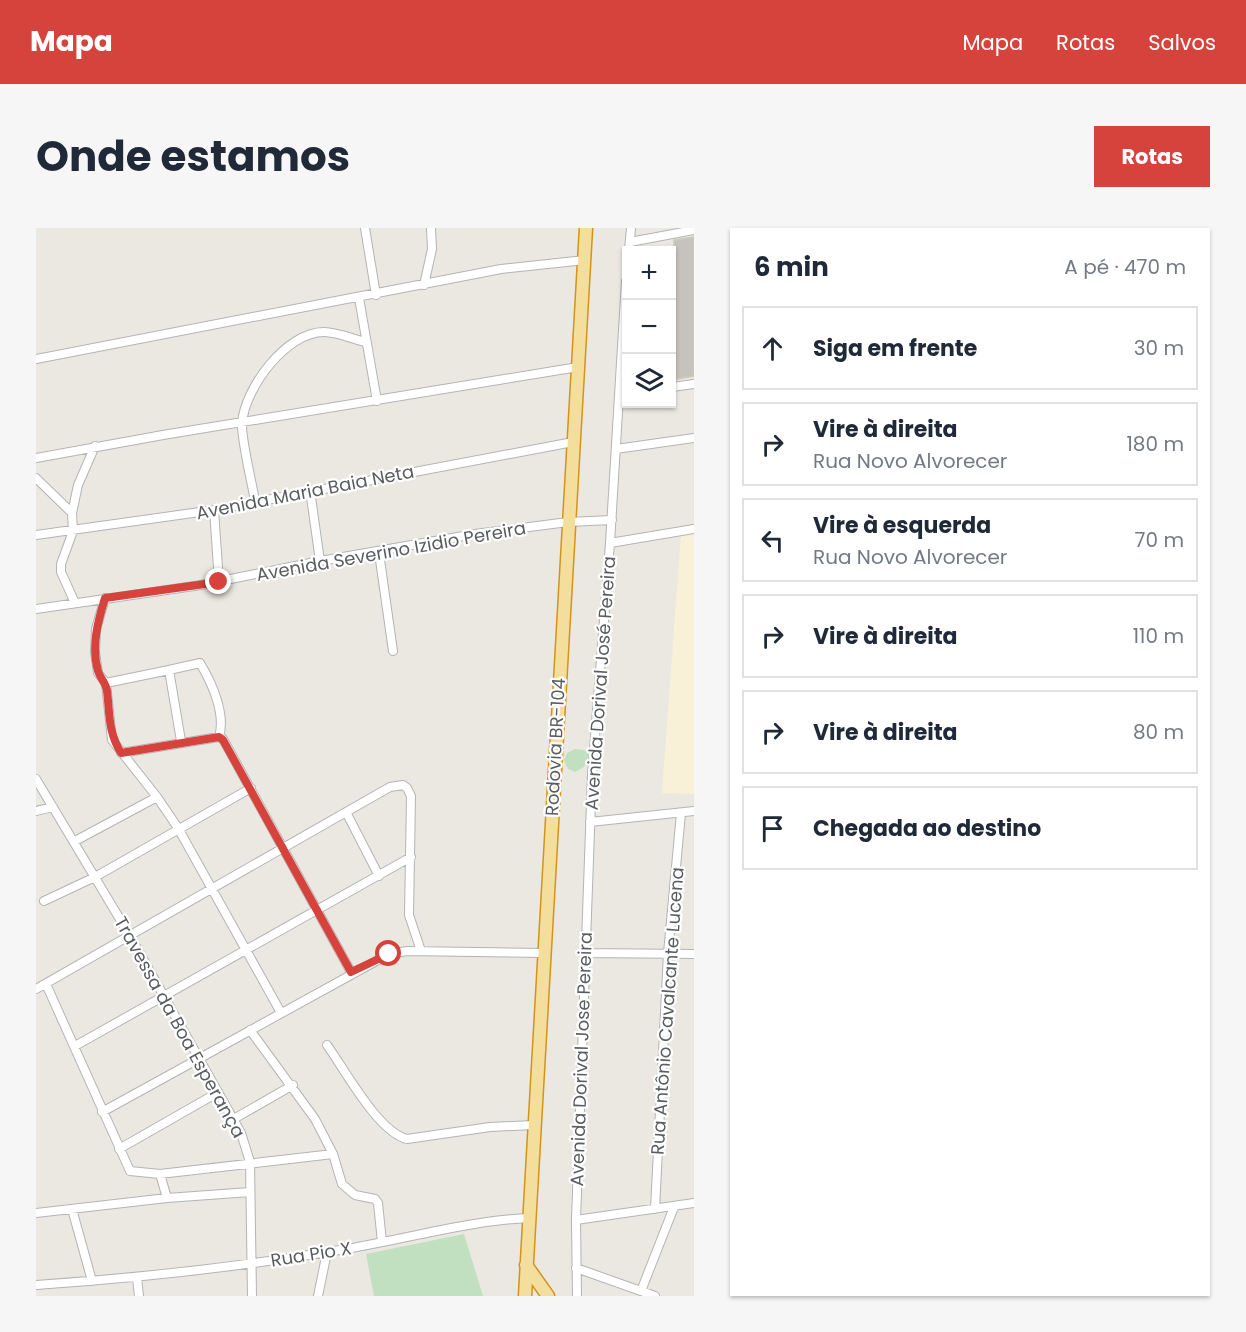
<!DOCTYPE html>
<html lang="pt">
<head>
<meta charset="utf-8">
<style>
  :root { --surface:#fff; --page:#f6f6f7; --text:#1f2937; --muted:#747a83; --line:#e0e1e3; --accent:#d6433c }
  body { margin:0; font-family:Poppins,sans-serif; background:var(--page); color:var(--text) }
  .controls { position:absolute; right:18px; top:18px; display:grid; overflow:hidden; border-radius:0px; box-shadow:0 2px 4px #0004 }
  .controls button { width:54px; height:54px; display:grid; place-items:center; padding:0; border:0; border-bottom:2px solid var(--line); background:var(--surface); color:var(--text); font:30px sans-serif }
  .stop { position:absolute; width:18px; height:18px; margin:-14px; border:4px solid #d6433c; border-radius:50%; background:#fff }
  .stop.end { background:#d6433c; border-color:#fff; box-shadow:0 2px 6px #0008 }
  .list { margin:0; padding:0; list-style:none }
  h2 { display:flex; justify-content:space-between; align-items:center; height:78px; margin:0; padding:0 24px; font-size:26px }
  h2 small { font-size:20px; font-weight:400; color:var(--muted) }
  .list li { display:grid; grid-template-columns:39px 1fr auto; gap:18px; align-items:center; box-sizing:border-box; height:84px; margin:0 12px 12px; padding:0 12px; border:2px solid var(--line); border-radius:0px }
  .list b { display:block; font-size:22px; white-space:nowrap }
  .list p { margin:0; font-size:20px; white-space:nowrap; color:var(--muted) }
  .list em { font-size:20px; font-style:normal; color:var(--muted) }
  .icon { flex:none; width:33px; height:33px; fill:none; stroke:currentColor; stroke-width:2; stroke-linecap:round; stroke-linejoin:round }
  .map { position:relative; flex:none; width:658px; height:1068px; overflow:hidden; border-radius:0px }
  header { display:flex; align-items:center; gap:36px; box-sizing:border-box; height:84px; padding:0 30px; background:var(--accent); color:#fff }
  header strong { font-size:28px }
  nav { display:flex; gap:33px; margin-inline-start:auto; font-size:21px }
  .intro { display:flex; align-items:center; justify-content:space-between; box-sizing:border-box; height:144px; padding:0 36px }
  h1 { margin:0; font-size:42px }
  .button { padding:15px 27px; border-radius:0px; background:var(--accent); color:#fff; font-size:21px; font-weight:700 }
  main { display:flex; gap:36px; padding:0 36px }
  aside { flex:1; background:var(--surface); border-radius:0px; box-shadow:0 2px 4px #0004 }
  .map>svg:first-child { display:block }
  .commercial { fill:#f9f0d8 }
  .green { fill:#c1e0c0 }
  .building { fill:#c6c3be; stroke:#cfcac0; stroke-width:1.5 }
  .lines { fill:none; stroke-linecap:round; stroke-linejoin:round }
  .minor-casing { stroke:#b2b4b7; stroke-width:10 }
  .trunk-casing { stroke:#d59317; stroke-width:15 }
  .minor { stroke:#fff; stroke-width:8 }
  .trunk { stroke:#f4de9e; stroke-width:12 }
  .route { stroke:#d6433c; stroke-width:8 }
  .labels { text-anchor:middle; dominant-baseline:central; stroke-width:4.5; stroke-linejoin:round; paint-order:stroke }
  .street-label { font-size:18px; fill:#5a5d60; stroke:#fff }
</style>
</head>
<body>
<header>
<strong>Mapa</strong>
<nav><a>Mapa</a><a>Rotas</a><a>Salvos</a></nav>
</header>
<div class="intro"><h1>Onde estamos</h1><a class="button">Rotas</a></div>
<main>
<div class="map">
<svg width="658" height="1068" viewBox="0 0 658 1068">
  <rect width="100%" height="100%" fill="#ebe8e1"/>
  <!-- commercial -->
  <path class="commercial" d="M658 305V566L626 565 645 307Z"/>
  <!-- green -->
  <path class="green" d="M539 521 548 522 553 526 548 539 539 544 532 541 528 533 531 525Z
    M428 1006 447 1068H338L330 1026Z"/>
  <!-- building -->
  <path class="building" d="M658 9V148L636 152 638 12Z"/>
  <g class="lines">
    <!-- minor casing -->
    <g class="minor-casing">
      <path id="minor" d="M329 0 340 67
        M594 14 658 2
        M593 22 595 0
        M388 57 396 21 395 0
        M323 70 341 173
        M0 131 465 41 549 32
        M636 159 658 156
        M580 221 658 210
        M0 230 127 207 542 139
        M0 250 36 285
        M274 262 284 333
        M219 273C216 255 205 211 206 195 209 160 250 104 288 104 301 104 317 111 329 114
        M178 282 183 354
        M0 307 178 282 537 214
        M574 315 658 301
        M343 325 357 423
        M69 370 60 401 59 424 62 445 70 455 76 512 121 569 142 600 244 783
        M39 375 25 344V336L37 303 36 285 42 257 59 218
        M0 381 165 357 284 333 439 306 532 294 576 292
        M133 442 164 435C176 455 190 486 183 509
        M70 455 133 442 145 513
        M85 525 183 509 187 511 315 744
        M0 551 94 708 205 905 214 934 216 1068
        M0 583 17 579
        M310 584 343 648
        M554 594 658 583
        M39 613 121 569
        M8 673 59 649 215 560
        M548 725 658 726
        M10 756 94 943 124 946 297 926
        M0 761 354 559 367 557 371 560 375 568 373 687 385 723
        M214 802 279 891 297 926 306 956 319 967 339 971 342 975 346 1014
        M291 817C309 842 342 904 371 911L454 899 498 897
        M39 818 375 629
        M66 884 353 726 371 723 508 725
        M196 892 257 857
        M83 921 181 865
        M124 946 131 970 214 964
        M36 981 56 1053
        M619 981 632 725 645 585
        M0 985 131 970
        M540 992 658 975
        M540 1040 619 1068
        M101 1050 103 1068
        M0 1057C102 1050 203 1039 304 1022 367 1012 429 993 493 990
        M605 1063 638 979
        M282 1068 291 1024
        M541 1068 540 992 556 547 574 315 590 53"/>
    </g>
    <!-- trunk casing -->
    <g class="trunk-casing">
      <path id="trunk" d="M490 1037 512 1068
        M489 1068 550 0"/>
    </g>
    <!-- minor -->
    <use href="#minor" class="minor"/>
    <!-- trunk -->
    <use href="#trunk" class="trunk"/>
  </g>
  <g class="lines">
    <!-- route -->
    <path class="route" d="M183 354 69 370C62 393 55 418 62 443 64 450 70 455 71 463 74 488 72 503 85 525L183 509 187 512 315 744 353 726"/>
  </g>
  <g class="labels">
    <!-- street labels -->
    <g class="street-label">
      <text transform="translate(269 264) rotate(-11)">Avenida Maria Baia Neta</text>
      <text transform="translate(355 323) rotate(-10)">Avenida Severino Izidio Pereira</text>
      <text transform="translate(564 455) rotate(-86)">Avenida Dorival José Pereira</text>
      <text transform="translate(519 519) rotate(-87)">Rodovia BR-104</text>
      <text transform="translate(631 783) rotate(-86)">Rua Antônio Cavalcante Lucena</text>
      <text transform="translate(144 799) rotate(61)">Travessa da Boa Esperança</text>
      <text transform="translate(545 831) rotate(-88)">Avenida Dorival Jose Pereira</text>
      <text transform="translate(275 1026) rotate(-9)">Rua Pio X</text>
    </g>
  </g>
</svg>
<div class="controls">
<button>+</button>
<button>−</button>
<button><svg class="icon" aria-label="layers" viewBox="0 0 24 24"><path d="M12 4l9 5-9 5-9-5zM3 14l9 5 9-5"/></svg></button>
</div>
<div class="stop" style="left:353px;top:726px"></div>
<div class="stop end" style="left:183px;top:354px"></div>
</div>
<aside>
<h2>6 min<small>A pé · 470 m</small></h2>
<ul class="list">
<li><svg class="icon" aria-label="ahead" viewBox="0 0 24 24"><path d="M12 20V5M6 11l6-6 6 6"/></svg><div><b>Siga em frente</b></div><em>30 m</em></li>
<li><svg class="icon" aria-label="right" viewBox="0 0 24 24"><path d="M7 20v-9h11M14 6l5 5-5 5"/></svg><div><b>Vire à direita</b><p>Rua Novo Alvorecer</p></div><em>180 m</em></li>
<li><svg class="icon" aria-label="left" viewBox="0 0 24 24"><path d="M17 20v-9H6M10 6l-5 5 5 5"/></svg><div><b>Vire à esquerda</b><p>Rua Novo Alvorecer</p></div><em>70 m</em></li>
<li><svg class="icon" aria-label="right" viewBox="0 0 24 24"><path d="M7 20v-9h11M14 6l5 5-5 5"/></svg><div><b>Vire à direita</b></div><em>110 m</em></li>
<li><svg class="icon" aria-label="right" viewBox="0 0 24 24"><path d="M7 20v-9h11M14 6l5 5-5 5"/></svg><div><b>Vire à direita</b></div><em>80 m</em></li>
<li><svg class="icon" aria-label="arrive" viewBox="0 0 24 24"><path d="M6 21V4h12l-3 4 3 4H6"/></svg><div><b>Chegada ao destino</b></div></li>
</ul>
</aside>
</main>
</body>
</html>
